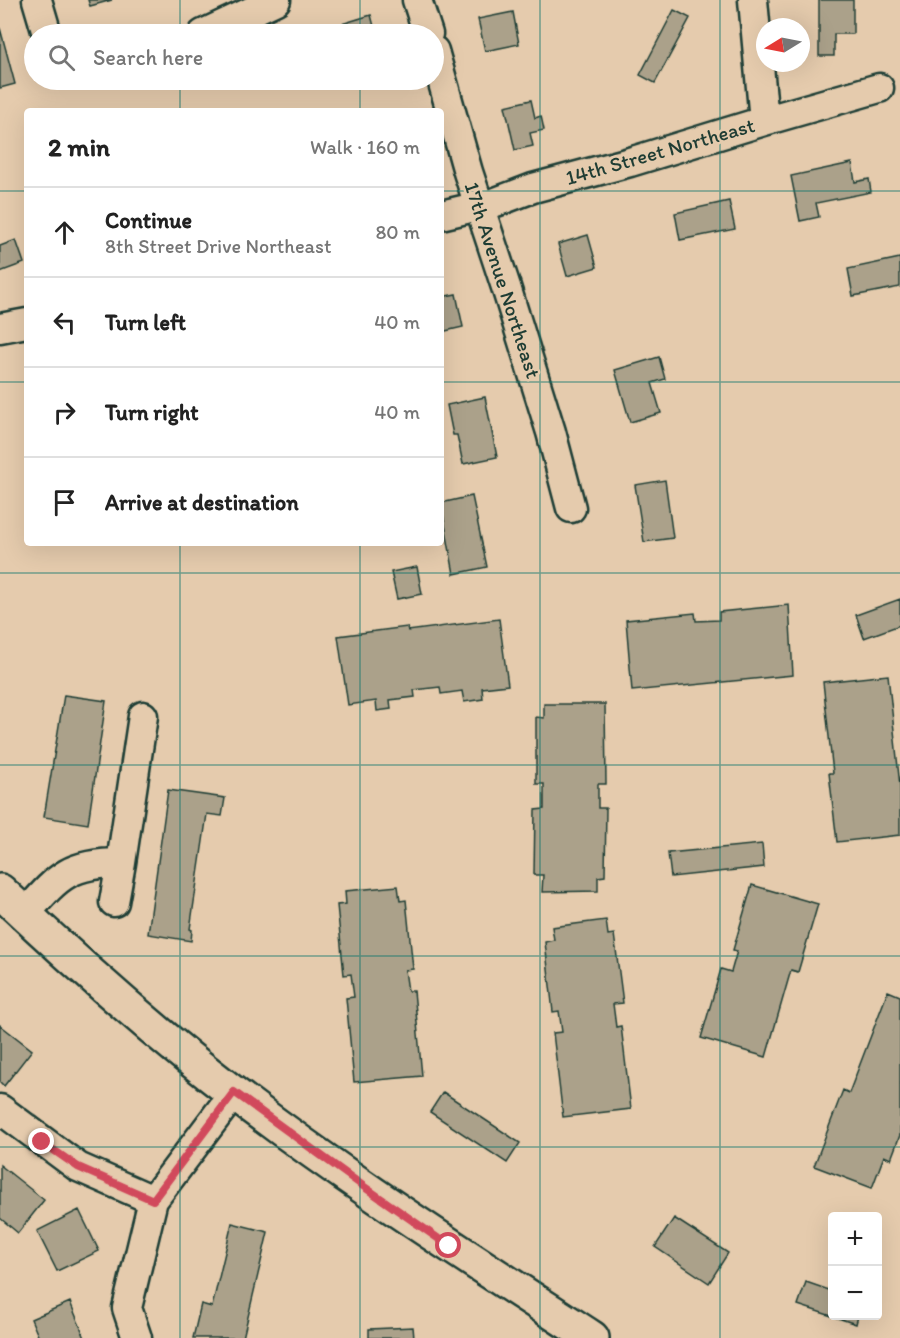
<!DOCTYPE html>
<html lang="en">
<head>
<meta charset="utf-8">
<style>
  :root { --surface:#fff; --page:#f6f6f6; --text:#222; --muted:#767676; --line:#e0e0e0 }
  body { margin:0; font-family:Itim,sans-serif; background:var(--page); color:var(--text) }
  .controls { position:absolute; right:18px; bottom:18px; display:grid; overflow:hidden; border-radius:6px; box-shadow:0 6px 24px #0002 }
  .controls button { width:54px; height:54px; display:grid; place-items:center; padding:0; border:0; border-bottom:2px solid var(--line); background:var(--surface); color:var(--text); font:30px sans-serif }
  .compass { position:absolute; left:756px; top:18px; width:54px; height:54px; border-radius:50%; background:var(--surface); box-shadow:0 6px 24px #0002; rotate:260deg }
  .stop { position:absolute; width:18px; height:18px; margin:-14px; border:4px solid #d1495b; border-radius:50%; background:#fff }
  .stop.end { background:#d1495b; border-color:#fff; box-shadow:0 2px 6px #0008 }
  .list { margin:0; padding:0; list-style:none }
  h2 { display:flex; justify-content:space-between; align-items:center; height:78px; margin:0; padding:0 24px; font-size:26px }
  h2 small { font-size:20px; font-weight:400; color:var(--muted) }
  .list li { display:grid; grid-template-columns:39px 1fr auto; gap:18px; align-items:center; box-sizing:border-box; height:90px; padding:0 24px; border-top:2px solid var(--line) }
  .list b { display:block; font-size:22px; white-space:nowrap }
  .list p { margin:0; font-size:20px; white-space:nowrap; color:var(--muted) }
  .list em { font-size:20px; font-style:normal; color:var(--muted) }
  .icon { flex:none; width:33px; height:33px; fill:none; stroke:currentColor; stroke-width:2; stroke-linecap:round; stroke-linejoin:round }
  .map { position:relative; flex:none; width:900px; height:1338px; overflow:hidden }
  .search { position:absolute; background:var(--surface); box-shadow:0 6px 24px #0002; left:24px; top:24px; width:420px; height:66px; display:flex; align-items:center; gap:15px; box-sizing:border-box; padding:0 21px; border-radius:33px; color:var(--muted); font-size:22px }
  .panel { position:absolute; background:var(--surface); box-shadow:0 6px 24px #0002; left:24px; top:108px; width:420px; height:438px; border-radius:6px }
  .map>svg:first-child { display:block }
  .building { fill:#aba18a; stroke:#1f3d34; stroke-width:1.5 }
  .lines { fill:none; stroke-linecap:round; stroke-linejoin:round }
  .minor-casing { stroke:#1f3d34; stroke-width:33 }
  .major-casing { stroke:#1f3d34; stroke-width:38 }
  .minor { stroke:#e5cbad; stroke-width:28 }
  .major { stroke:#e5cbad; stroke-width:33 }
  .route { stroke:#d1495b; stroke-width:8 }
  .grid { fill:none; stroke:#0f766e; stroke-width:1.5; stroke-opacity:0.55 }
  .labels { text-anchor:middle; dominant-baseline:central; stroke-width:5; stroke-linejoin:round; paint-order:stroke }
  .street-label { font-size:21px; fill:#1f3d34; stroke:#e5cbad }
</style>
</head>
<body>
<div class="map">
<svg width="900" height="1338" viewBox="0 0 900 1338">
  <rect width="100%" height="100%" fill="#e5cbad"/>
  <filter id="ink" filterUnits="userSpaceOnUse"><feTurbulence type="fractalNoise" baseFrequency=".0167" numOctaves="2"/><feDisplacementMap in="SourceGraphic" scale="12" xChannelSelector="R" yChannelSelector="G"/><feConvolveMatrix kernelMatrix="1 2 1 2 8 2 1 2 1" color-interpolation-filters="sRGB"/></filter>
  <g filter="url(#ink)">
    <!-- building -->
    <path class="building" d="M88 0H112L90 6Z
      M819 0H853V34H834V56H819Z
      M674 10 690 18 655 83 640 75Z
      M513 12 519 44 485 51 478 19Z
      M371 15 376 34H338L335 26Z
      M0 28 15 84 0 88Z
      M531 100 535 118 541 116 544 130 530 133 533 146 515 150 505 106Z
      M852 163 855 182 869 179 871 192 816 203 819 217 800 221 791 176Z
      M729 201 735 229 680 240 675 213Z
      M588 235 597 267 567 276 558 244Z
      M16 240 24 263 0 272V246Z
      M900 258V287L853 296 848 269Z
      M456 294 463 327 441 332V297Z
      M659 357 665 379 652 383 661 413 630 422 615 370Z
      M485 397 497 457 463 464 457 435H453L447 405Z
      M665 480 673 538 644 542 635 485Z
      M472 496 487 567 454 574 441 503Z
      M417 567 422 594 397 599 391 572Z
      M900 599V625L864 638 856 615Z
      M789 605 793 675 632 691 626 620 695 613 696 621 719 620V612Z
      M499 619 508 685 482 688 483 699 464 702 462 691 441 694 440 687 414 690 415 697 390 700 391 709 377 711 376 701 348 705 338 636 407 627 408 631Z
      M888 675 900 786V835L837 842 829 773H833L823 682Z
      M64 695 106 701 88 824 44 817Z
      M544 704H605L606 784H598V808H606L605 876 598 877V891L542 892 543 875H534L535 810 544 809V784H536V717L544 718Z
      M168 790 225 798 222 816 207 814 190 929 192 930 191 941 148 934Z
      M762 844 764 867 671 877 668 853Z
      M752 885 818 904 798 972 791 970 766 1057 701 1038 721 969 731 972 737 951 733 950Z
      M398 886 400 901 406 900 413 969 405 970 408 991H414L422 1076 354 1082 346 998 354 997 351 974 344 975 337 905 346 904 345 891Z
      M606 920 608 935 614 934 623 1003 613 1004 616 1027 621 1026 631 1109 563 1117 553 1033 562 1032 559 1011 553 1012 545 942 554 940 552 927Z
      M888 991 900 996V1135L891 1159 884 1156 872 1188 814 1166 843 1090 849 1093Z
      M0 1025 32 1050 4 1086 0 1082Z
      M443 1092 520 1143 507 1163 430 1112Z
      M0 1165 44 1200 18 1233 0 1218Z
      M79 1210 99 1251 57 1271 37 1231Z
      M674 1218 728 1253 709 1283 655 1247Z
      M232 1223 268 1232 243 1338H193L201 1304 212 1307Z
      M806 1282 832 1291V1316H858L856 1324 798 1305Z
      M70 1302 85 1338H39L31 1319Z
      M413 1327 414 1338H369V1329Z"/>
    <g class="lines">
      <!-- minor casing -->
      <g class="minor-casing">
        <path id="minor" d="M37 0 47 34
          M417 0 428 34
          M753 0 764 121
          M203 34 276 0
          M434 51 468 172 506 287 551 432 571 508
          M441 215 496 202 533 188 630 162 764 121 879 88
          M0 328 27 323
          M114 902 121 863
          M25 914C58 877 68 863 121 863L143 716
          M0 1109 78 1167 153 1200
          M137 1338 127 1308 153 1200 234 1093"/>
      </g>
      <!-- major casing -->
      <g class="major-casing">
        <path id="major" d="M0 891C61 949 125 1006 190 1059 317 1161 455 1249 592 1338"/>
      </g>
      <!-- minor -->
      <use href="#minor" class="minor"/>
      <!-- major -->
      <use href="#major" class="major"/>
    </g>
  </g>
  <g class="lines" filter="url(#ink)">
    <!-- route -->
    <path class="route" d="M42 1142 78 1167 153 1200 234 1092 363 1186 449 1246"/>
  </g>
  <!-- grid -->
  <path class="grid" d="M180 0V34M360 0V34M540 0V1338M720 0V1338M180 80V111M360 80V111M0 191H27M441 191H900M0 382H27M441 382H900M180 543V1338M360 543V1338M0 573H900M0 765H900M0 956H900M0 1147H900"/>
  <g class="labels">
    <!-- street labels -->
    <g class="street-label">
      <text transform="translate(660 151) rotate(-16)">14th Street Northeast</text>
      <text transform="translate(503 280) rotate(72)">17th Avenue Northeast</text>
    </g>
  </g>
</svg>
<div class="controls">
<button>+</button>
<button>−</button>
</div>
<svg class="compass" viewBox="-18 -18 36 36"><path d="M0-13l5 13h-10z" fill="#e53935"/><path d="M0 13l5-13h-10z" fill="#767676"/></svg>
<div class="stop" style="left:449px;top:1246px"></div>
<div class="stop end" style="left:42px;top:1142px"></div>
<div class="search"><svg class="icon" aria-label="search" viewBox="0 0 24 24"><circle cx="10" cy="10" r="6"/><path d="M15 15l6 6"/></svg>Search here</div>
<section class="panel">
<h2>2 min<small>Walk · 160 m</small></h2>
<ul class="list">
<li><svg class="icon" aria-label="ahead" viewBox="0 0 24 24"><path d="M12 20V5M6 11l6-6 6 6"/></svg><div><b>Continue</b><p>8th Street Drive Northeast</p></div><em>80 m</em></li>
<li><svg class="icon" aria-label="left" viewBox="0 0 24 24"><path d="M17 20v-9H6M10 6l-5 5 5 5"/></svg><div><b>Turn left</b></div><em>40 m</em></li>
<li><svg class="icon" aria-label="right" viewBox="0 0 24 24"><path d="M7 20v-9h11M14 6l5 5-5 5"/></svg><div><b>Turn right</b></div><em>40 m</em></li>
<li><svg class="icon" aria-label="arrive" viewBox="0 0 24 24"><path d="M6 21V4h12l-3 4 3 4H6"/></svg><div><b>Arrive at destination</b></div></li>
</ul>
</section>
</div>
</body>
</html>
